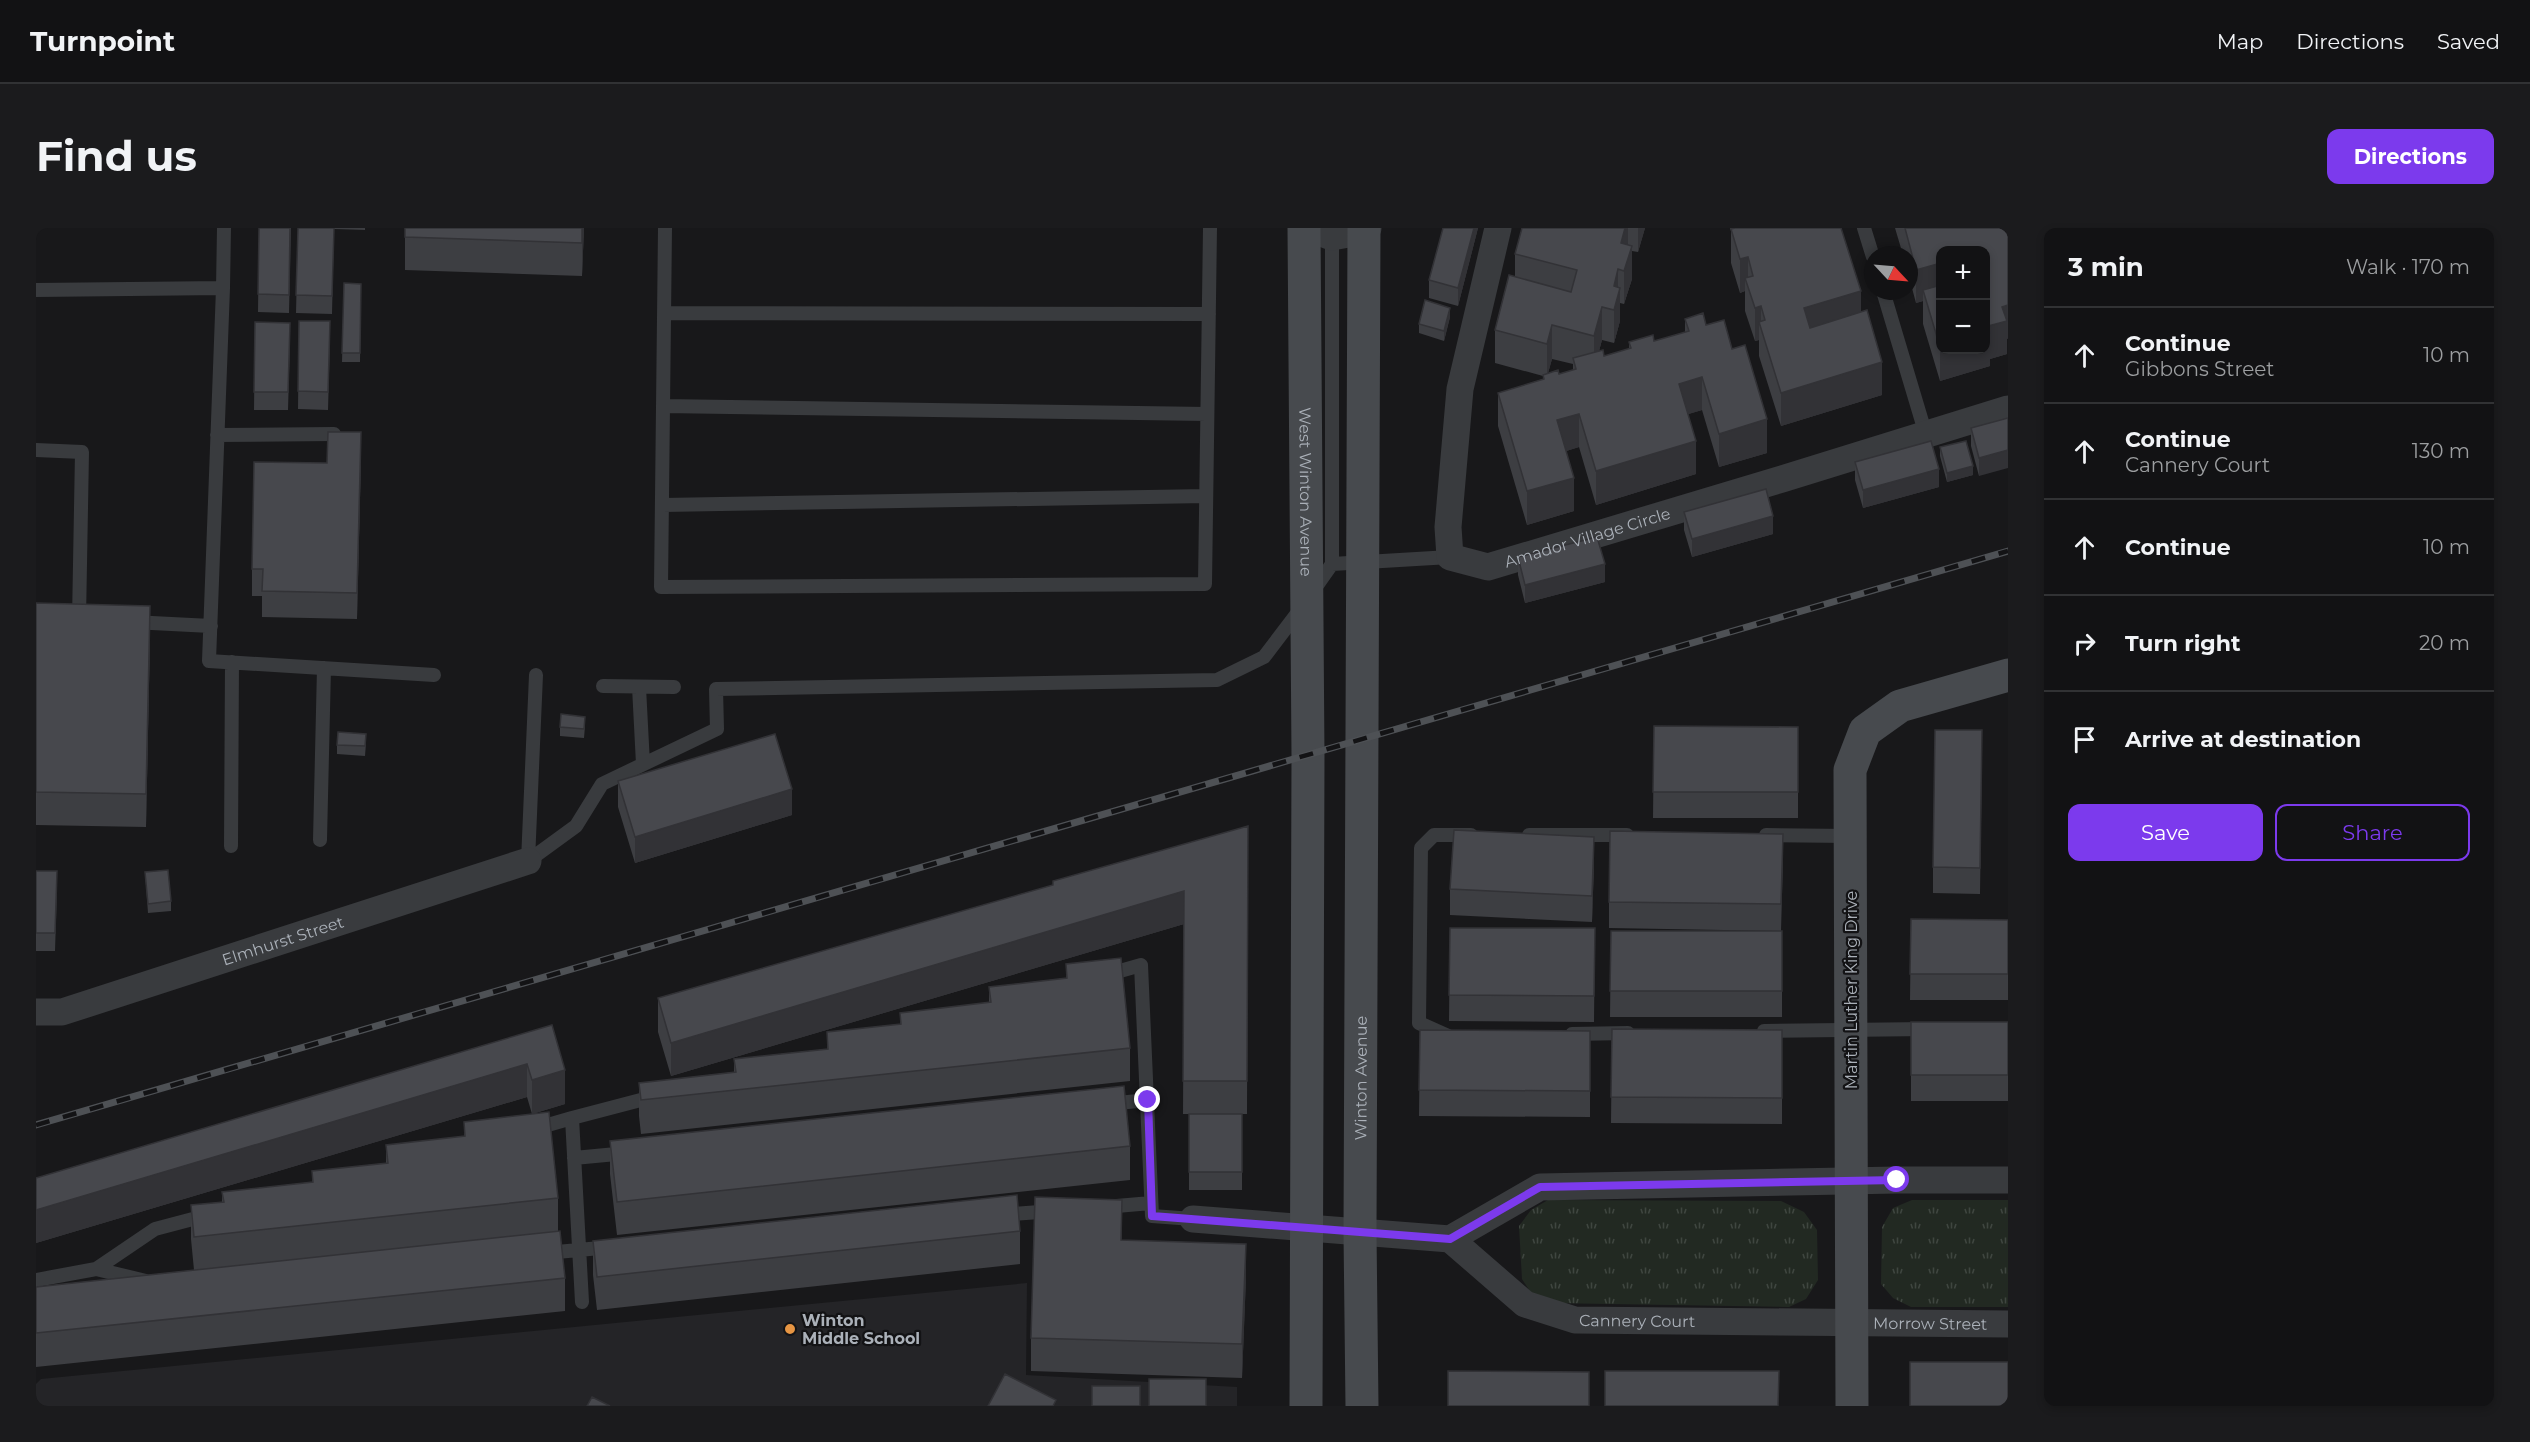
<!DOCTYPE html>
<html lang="en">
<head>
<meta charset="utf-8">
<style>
  :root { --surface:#121214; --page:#1b1b1d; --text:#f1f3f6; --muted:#9c9ea0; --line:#313234; --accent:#7c3aed }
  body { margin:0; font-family:Montserrat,sans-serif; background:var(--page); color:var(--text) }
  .controls { position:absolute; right:18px; top:18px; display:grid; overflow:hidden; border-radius:12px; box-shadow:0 3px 9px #0003 }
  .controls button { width:54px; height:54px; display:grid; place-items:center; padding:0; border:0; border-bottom:2px solid var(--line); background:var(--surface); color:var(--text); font:30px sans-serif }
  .compass { position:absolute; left:1828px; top:18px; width:54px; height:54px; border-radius:50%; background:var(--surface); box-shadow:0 3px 9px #0003; rotate:116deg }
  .stop { position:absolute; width:18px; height:18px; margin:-14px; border:4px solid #7c3aed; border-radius:50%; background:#fff }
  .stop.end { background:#7c3aed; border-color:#fff; box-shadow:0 2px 6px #0008 }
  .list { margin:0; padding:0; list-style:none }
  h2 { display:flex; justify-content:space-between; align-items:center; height:78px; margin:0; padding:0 24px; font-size:26px }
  h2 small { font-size:20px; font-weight:400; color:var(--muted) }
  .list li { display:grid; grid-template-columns:39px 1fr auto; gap:18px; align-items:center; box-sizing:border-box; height:96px; padding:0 24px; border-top:2px solid var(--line) }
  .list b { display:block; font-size:22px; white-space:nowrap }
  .list p { margin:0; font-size:20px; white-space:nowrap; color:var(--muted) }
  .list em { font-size:20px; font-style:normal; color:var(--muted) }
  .actions { display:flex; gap:12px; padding:18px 24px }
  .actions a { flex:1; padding:14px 0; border:2px solid var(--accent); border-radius:12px; text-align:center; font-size:21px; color:var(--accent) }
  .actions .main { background:var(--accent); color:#fff }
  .icon { flex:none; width:33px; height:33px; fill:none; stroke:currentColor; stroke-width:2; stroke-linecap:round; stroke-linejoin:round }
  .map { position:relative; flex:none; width:1972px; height:1178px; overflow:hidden; border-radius:12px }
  header { display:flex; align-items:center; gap:36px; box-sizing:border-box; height:84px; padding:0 30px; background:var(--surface); border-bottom:2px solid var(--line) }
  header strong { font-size:28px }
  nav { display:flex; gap:33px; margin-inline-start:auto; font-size:21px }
  .intro { display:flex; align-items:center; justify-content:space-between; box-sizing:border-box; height:144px; padding:0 36px }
  h1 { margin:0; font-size:42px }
  .button { padding:15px 27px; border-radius:12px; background:var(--accent); color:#fff; font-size:21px; font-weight:700 }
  main { display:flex; gap:36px; padding:0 36px }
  aside { flex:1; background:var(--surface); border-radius:12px; box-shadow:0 3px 9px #0003 }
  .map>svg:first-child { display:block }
  .built { fill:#242427 }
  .park { fill:url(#park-tufts) }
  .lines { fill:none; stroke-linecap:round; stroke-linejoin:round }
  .lane { stroke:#393b3e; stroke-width:14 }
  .street { stroke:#393b3e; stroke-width:27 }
  .secondary { stroke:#474a4e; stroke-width:33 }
  .rail-casing { stroke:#4e5155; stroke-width:7 }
  .rail { stroke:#131315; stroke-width:4.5; stroke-dasharray:14; stroke-linecap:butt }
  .wall { fill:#3d3e42; fill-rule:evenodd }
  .shaded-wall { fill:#323236 }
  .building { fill:#47484d; stroke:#323236; stroke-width:1.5 }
  .route { stroke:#7c3aed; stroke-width:8 }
  .poi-dot { fill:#e69543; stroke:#131315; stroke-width:2 }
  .labels { text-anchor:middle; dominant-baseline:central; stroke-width:4.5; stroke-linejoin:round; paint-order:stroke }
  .street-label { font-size:16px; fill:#abb1b9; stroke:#131315 }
  .poi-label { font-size:16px; font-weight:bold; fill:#abb1b9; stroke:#131315; text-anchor:start }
</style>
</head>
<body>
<header>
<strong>Turnpoint</strong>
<nav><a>Map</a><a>Directions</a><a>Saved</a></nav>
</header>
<div class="intro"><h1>Find us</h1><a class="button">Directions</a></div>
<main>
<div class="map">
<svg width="1972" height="1178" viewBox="0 0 1972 1178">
  <defs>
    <pattern id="park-tufts" width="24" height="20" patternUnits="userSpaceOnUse" patternTransform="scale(1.5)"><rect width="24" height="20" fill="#222922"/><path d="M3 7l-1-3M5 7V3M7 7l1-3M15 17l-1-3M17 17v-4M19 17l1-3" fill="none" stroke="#3f4640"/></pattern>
  </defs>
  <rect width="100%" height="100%" fill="#18181a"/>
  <!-- built -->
  <path class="built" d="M991 1055 990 1147 1201 1159V1178H0V1156L5 1151Z"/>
  <!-- park -->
  <path class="park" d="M1512 972 1745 973 1768 984 1781 1002 1782 1052 1770 1071 1753 1079 1513 1075 1497 1068 1486 1051 1483 998 1495 982Z
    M1876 972H1972V1079H1875L1857 1070 1845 1056 1846 999 1857 980Z"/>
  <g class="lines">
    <!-- lane -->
    <path class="lane" d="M629 0 625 359 1169 356 1174 0
      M1828 0 1837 29
      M187 60 173 433 398 447
      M0 62 187 60 188 0
      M1847 63 1890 207
      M628 85 1173 86
      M627 178 1171 186
      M181 207 298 206
      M0 222 46 224 43 392
      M627 277 1170 268
      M1296 336 1414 329
      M1277 363 1296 336V9
      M96 394 175 398
      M567 458 638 459
      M603 459 607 536
      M1493 607H1591
      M1730 607 1814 608
      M284 612 288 440
      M195 618 196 434
      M492 633 540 598 566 556 681 501 680 461 1181 452 1228 429 1266 379
      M492 633 500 447
      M1070 747 1105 737 1116 988 1157 991
      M1728 803 1892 801
      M1536 806 1592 805
      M1412 808 1383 795 1385 620 1398 607H1435
      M1072 876 1112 872
      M498 901 536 890
      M538 930 591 925
      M1069 979 1115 975
      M965 987 1017 983
      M510 1025 575 1019
      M60 1041 110 1053
      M0 1052 60 1041 119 1001 172 987
      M546 1074 536 890 620 868"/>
    <!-- street -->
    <g class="street">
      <path d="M1272 0 1296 9 1329 3 1332 0"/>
      <path id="s1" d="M1462 0 1424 161 1412 299 1414 329 1452 339 1746 251 1972 181"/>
      <path id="s2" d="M0 784H26L492 633"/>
      <path d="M1157 991 1414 1011 1504 959 1861 952H1972"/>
      <path id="s3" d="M1414 1011 1489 1076 1539 1092 1972 1096"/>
    </g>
    <!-- secondary -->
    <g class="secondary">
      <path id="s4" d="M1268 0 1272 527 1270 1178"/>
      <path id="s5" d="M1326 1178 1324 1005 1328 0"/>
      <path d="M1816 1178 1814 542 1829 503 1864 478 1972 447"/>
    </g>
    <!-- rail casing -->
    <g class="rail-casing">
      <path id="rail" d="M0 897 1972 323"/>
    </g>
    <!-- rail -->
    <use href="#rail" class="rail"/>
  </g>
  <!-- wall -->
  <path class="wall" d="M223 0H255L253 85 222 84Z
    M255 0H329V2L298 1 296 86 260 85 262 0Z
    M369 0H548L546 48 369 42Z
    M1407 0H1442L1422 78 1393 70V52Z
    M1486 0H1609L1602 24 1596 23V51L1588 76 1584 75V93L1578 115 1566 112 1563 123 1568 128 1593 121V114L1618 113 1649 104V91L1670 97 1696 121 1731 225 1683 239 1666 182 1652 186 1660 246 1560 277 1543 219 1530 223 1538 283 1491 297 1462 198V165L1507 151V148L1459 135V102L1479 49V26ZM1516 131 1537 136V142L1523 146 1512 145Z
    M1694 0H1805L1825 84 1846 167 1745 198 1723 128V112L1719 113 1709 83V63L1704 65 1695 35V3Z
    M1859 0H1972V110L1971 111V126L1954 131V138L1904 153 1887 96V73L1880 75 1873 49V27H1867ZM1905 22H1950V122Z
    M308 55 325 56 324 134H306Z
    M1414 89 1408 113 1383 105V96Z
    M263 93 294 111 292 182 262 181Z
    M219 94 254 112 252 182H218Z
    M1972 190 1943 248 1935 218V200Z
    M1904 219 1937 247 1911 254 1904 228Z
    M325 230 321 391 226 389V368H216V341L291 235Z
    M1819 234 1903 259 1827 280 1819 252Z
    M1648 284 1737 306 1656 329 1648 302Z
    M1482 329 1569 354 1489 375 1482 347Z
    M0 375 114 411 110 599 0 597Z
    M549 498 548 510 524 508V499Z
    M1618 498 1762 499V590H1617Z
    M330 515 329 528 301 526V517Z
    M1946 528 1944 666 1897 665V639Z
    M582 553 756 587 599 635 582 579Z
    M1212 598 1211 886H1206V962H1153V886H1147L1148 696 635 848 622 804V770L1017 657Z
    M1747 632 1745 703 1573 700V674Z
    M1558 636 1556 694 1414 687V661Z
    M0 643 21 661 19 723H0Z
    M109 644 135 673V683L112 685Z
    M1875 691 1972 692V772H1874Z
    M1414 700H1559L1558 794 1413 793Z
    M1575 703H1746V789H1574Z
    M1030 736 1094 820V853L605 906 603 888V855L698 844V831L791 821V804L864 796V785L953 775V759L1030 750Z
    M1875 794H1972V873H1875Z
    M516 797 529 876 496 886 491 869 0 1015V950Z
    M1576 801 1746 802V896L1575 895Z
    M1384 802 1554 803V889L1383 888Z
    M428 894 522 970V1003L529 1050V1083L0 1139V1059L158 1042 155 1011V977L186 974V964L276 954V943L350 935V917L428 908Z
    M574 913 1094 918V952L581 1007 574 946Z
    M984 1003V1036L561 1082 557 1047V1013Z
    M1210 1049 1206 1150 995 1143V1110Z"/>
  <!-- shaded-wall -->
  <path class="shaded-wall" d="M546 0H548L546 48Z
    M1438 0H1442L1422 78V60Z
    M1589 0H1592V22L1585 15Z
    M1602 0H1609L1602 24Z
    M1596 18V51L1588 76V43Z
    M1712 29V57L1709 50V63L1704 65V31Z
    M1905 35V68L1887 62V73L1880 75V42Z
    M1582 41V65L1584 60V93L1578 115V58Z
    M1825 63V96L1768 114V80Z
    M1972 77V110L1971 111V126L1954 131V138L1904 153V119H1905V122H1950V106L1952 98 1966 79Z
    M1725 78V100L1723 94V112L1719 113V80Z
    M1566 79V112L1558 141V108Z
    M1414 80V89L1408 113V103Z
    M1516 97V131L1511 149V116Z
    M1846 134V167L1745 198V165Z
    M1666 149V182L1643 189V156Z
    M1543 186V219L1521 226V192Z
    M1731 191V225L1683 239V206Z
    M325 204V230L321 391V365Z
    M1660 213V246L1560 277V243Z
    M1972 222V240L1943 248V230Z
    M1937 238V247L1911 254V245Z
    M1903 241V259L1827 280V262Z
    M1538 250V283L1491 297V263Z
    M1737 288V306L1656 329V311Z
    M1569 336V354L1489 375V357Z
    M114 378V411L110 599V566Z
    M756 561V587L599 635V609Z
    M1558 609V636L1556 694V668Z
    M1148 663V696L635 848V815Z
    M491 836V869L0 1015V982Z
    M529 842V876L496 886V852Z
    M1086 972V1006L1085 1046V1012Z
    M1210 1016V1049L1206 1150V1116Z"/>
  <!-- building -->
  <path class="building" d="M223 0H254L253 67 222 66Z
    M262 0H298L296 68 260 67Z
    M369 0H546V15L369 9Z
    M1407 0H1438L1422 60 1393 52Z
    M1486 0H1589L1585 15 1596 18 1588 43 1582 41 1578 58 1584 60 1578 82 1566 79 1558 108 1516 97 1511 116 1459 102 1473 47 1535 64 1541 42 1479 26Z
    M1699 0H1805L1825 63 1768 80 1774 100 1831 82 1846 134 1745 165 1723 94 1729 92 1725 78 1719 80 1709 50 1717 48 1712 29 1704 31 1695 1Z
    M1869 0H1972V77L1966 79 1971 93 1952 98 1954 105 1950 106V22H1905V35L1880 42Z
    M308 55 325 56 324 125H306Z
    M1905 57V119H1904L1887 62Z
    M1389 72 1414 80 1408 103 1383 96Z
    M1667 85 1670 97 1688 92 1696 121 1709 117 1731 191 1683 206 1666 149 1643 156 1660 213 1560 243 1543 186 1521 192 1538 250 1491 263 1462 165 1508 151 1507 147 1522 142 1523 146 1540 141 1537 130 1567 122 1568 128 1595 120 1593 114 1617 107 1618 113 1653 103 1649 91Z
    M263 93H294L292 164 262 163Z
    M219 94 254 95 252 164H218Z
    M1972 190V222L1943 230 1935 200Z
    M292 204H325L321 365 226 363 227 341H216L218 234 291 235Z
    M1895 213 1903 241 1827 262 1819 234Z
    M1930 213 1937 238 1911 245 1904 219Z
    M1730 261 1737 288 1656 311 1648 284Z
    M1561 309 1569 336 1489 357 1482 329Z
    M0 375 114 378 110 566 0 564Z
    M525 486 549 489 548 501 524 499Z
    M1618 498 1762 499V564H1617Z
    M1899 502H1946L1944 640 1897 639Z
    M302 504 330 506 329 518 301 517Z
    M739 506 756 561 599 609 582 553Z
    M1212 598 1211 853H1147L1148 663 635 815 622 770 1017 657V653Z
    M1418 602 1558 609 1556 668 1414 661Z
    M1574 603 1747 606 1745 676 1573 674Z
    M132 642 135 673 112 676 109 644Z
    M0 643H21L19 705H0Z
    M1875 691 1972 692V746H1874Z
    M1414 700H1559L1558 768 1413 767Z
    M1575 703H1746V763H1574Z
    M1085 730 1094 820 605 872 603 855 700 844 698 831 792 821 791 804 865 796 864 785 955 774 953 759 1031 750 1030 736Z
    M1875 794H1972V847H1875Z
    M516 797 529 842 496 852 491 836 0 982V950Z
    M1576 801 1746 802V870L1575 869Z
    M1384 802 1554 803V863L1383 862Z
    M1088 858 1094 918 581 974 574 913Z
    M513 884 522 970 158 1009 155 977 188 974 186 964 277 954 276 943 352 935 350 917 429 908 428 894Z
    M1153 886H1206V944H1153Z
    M981 967 984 1003 561 1049 557 1013Z
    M999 969 1086 972 1085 1012 1210 1016 1206 1116 995 1110Z
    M524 1003 529 1050 0 1105V1059Z
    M1874 1134H1972V1178H1874Z
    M1412 1143 1553 1144V1178H1412Z
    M1569 1143H1743L1742 1178H1569Z
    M969 1146 1020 1172 1017 1178H952Z
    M1113 1151H1170V1178H1113Z
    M1056 1158H1104V1178H1056Z
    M556 1169 574 1178H551Z"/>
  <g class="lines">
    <!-- route -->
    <path class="route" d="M1112 872 1116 988 1414 1011 1504 959 1861 952"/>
  </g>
  <!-- markers -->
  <circle class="poi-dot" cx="754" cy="1101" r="6"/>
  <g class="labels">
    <!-- street labels -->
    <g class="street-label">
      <text stroke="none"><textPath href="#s4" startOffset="264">West Winton Avenue</textPath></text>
      <text stroke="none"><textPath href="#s1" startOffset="477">Amador Village Circle</textPath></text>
      <text stroke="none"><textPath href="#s2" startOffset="258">Elmhurst Street</textPath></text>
      <text transform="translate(1815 762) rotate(-90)">Martin Luther King Drive</text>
      <text stroke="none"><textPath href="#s5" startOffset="328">Winton Avenue</textPath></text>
      <text stroke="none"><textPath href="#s3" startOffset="214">Cannery Court</textPath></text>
      <text stroke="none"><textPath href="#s3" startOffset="507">Morrow Street</textPath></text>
    </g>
    <!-- poi labels -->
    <g class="poi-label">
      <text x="766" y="1092">Winton<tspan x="766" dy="18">Middle School</tspan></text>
    </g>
  </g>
</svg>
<div class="controls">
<button>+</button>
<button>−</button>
</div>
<svg class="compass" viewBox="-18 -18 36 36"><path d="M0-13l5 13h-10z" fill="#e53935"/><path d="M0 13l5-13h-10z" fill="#9c9ea0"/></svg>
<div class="stop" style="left:1861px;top:952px"></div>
<div class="stop end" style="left:1112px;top:872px"></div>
</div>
<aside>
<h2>3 min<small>Walk · 170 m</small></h2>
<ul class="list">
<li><svg class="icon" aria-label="ahead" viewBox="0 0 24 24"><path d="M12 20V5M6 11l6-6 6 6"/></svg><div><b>Continue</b><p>Gibbons Street</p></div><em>10 m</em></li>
<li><svg class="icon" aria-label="ahead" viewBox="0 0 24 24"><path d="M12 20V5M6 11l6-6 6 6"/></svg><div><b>Continue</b><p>Cannery Court</p></div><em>130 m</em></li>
<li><svg class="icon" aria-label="ahead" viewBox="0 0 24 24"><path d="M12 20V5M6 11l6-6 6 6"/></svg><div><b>Continue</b></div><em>10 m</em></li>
<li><svg class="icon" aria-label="right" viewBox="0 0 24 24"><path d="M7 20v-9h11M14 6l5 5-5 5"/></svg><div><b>Turn right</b></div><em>20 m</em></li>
<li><svg class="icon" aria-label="arrive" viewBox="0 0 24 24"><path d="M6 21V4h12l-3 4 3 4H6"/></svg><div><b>Arrive at destination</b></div></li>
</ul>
<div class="actions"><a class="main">Save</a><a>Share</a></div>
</aside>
</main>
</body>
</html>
